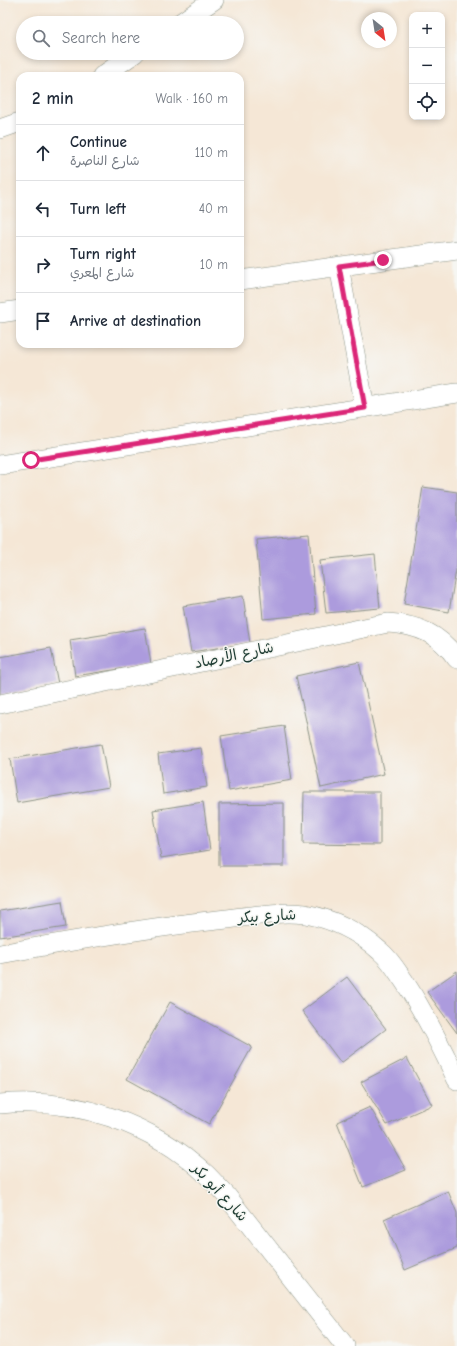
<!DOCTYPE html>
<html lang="en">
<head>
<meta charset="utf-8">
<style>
  :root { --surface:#fff; --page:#f6f6f7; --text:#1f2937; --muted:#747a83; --line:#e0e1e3 }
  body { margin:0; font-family:"Comic Neue","Playpen Sans Arabic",sans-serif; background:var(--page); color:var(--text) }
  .controls { position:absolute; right:12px; top:12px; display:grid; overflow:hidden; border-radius:8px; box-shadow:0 2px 6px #0003 }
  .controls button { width:36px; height:36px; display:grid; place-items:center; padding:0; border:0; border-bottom:1px solid var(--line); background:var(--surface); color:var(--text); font:20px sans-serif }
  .compass { position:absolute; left:361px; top:12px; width:36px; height:36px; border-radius:50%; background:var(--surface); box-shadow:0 2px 6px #0003; rotate:150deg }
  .stop { position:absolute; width:12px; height:12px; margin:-9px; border:3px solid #db2777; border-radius:50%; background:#fff }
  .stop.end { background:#db2777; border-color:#fff; box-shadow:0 1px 4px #0008 }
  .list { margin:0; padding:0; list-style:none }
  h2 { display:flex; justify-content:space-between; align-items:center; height:52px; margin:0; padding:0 16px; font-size:17px }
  h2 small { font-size:13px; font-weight:400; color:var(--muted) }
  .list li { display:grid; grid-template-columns:26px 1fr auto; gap:12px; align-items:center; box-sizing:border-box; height:56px; padding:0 16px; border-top:1px solid var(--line) }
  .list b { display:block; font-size:15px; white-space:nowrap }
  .list p { margin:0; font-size:13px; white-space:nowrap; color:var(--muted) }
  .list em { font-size:13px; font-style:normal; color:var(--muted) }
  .icon { flex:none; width:22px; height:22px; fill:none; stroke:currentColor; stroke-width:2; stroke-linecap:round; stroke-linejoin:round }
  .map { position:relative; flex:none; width:457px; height:1346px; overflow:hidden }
  .search { position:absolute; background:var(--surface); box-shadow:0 2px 6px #0003; left:16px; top:16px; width:228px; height:44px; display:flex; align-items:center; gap:10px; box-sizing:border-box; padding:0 14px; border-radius:22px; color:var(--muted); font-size:15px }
  .panel { position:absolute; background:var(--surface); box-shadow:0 2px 6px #0003; left:16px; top:72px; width:228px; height:276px; border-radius:12px }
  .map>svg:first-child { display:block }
  .building { fill:#ac9bdd }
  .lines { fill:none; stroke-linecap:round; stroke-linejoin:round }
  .minor-casing { stroke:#8a9285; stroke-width:20 }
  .minor { stroke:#fff; stroke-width:19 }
  .route { stroke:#db2777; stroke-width:5 }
  .labels { text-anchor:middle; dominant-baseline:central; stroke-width:3; stroke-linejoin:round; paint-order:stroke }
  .street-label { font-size:15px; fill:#1f3d34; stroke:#f6f6f2 }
</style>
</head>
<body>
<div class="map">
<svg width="457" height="1346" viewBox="0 0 457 1346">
  <rect width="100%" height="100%" fill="#f6f6f2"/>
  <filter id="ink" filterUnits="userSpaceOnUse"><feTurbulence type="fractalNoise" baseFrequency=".025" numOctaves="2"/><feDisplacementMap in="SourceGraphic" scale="8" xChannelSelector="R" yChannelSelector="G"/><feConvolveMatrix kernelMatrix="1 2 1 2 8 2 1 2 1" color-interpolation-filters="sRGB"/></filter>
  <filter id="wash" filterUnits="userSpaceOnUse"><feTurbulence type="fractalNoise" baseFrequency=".012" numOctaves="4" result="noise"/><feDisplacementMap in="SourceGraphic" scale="16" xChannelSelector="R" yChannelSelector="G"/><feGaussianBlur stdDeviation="0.9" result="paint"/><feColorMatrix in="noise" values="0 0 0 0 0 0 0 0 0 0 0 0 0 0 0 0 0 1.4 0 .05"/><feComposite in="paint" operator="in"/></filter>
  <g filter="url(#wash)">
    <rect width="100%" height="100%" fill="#f5e7d6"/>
    <g id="blocks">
      <!-- building -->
      <path class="building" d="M423 487 457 492V564L449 612 404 604Z
        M309 534 316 614 263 619 256 539Z
        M375 554 380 608 326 613 320 560Z
        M243 596 250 643 191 652 183 606Z
        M145 628 151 664 75 676 70 640Z
        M51 648 58 684 0 695V657Z
        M359 662 384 774 321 788 296 676Z
        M284 726 292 780 229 791 221 736Z
        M101 744 109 787 17 803 10 759Z
        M201 748 207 787 163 794 158 754Z
        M304 792H380V845L303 844Z
        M203 802 210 850 161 858 153 810Z
        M284 803V866H219V804Z
        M62 901 66 927 0 937V911Z
        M457 971V1033L427 992Z
        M347 977 386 1029 341 1063 302 1011Z
        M170 1002 252 1047 209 1124 127 1079Z
        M407 1058 432 1105 387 1125 361 1082Z
        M370 1107 406 1170 363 1187 337 1122Z
        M448 1191 457 1213V1248L405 1270 384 1219Z"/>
    </g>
  </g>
  <g filter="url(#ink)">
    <use href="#blocks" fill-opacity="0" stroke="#8a9285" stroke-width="1"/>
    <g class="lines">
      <!-- minor casing -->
      <g class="minor-casing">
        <path id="minor" d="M180 23 214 0
          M102 76 135 53
          M0 129 20 122
          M339 266 365 408
          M240 280 457 250
          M0 313 20 310
          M0 465 457 393
          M0 704 388 623C419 625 439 634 457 659
          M0 954C75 940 150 927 227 919 252 916 279 911 305 914 333 919 359 932 380 951 390 959 397 971 404 981 425 1013 441 1046 457 1080
          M0 1104C75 1097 152 1123 207 1175 213 1181 219 1188 226 1195L345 1346"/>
      </g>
      <!-- minor -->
      <use href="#minor" class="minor"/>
    </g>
  </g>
  <g class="lines" filter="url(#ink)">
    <!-- route -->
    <path class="route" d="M31 460 365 408 339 266 383 260"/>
  </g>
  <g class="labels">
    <!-- street labels -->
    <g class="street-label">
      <text transform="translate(234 655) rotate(-12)">شارع الأرصاد</text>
      <text transform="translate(267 916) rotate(-3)">شارع بيكر</text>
      <text transform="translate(220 1192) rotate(47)">شارع أبو بكر</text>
    </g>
  </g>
</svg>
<div class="controls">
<button>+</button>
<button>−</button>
<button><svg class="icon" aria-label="locate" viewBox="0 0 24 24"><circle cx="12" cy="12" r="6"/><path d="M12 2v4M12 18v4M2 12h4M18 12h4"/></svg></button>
</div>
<svg class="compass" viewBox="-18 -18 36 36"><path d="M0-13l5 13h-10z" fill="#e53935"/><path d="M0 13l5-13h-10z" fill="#747a83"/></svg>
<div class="stop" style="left:31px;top:460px"></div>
<div class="stop end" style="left:383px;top:260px"></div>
<div class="search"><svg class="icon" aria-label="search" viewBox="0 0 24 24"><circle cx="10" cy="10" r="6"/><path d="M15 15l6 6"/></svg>Search here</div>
<section class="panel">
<h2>2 min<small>Walk · 160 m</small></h2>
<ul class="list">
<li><svg class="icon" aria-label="ahead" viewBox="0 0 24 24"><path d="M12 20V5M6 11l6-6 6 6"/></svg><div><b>Continue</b><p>شارع الناصرة</p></div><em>110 m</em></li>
<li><svg class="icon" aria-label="left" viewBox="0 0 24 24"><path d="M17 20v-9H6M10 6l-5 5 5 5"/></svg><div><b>Turn left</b></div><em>40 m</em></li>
<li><svg class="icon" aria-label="right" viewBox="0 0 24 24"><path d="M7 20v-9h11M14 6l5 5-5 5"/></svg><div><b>Turn right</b><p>شارع المعري</p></div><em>10 m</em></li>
<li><svg class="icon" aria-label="arrive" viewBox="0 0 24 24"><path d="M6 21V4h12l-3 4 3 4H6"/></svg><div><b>Arrive at destination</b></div></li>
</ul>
</section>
</div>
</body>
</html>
